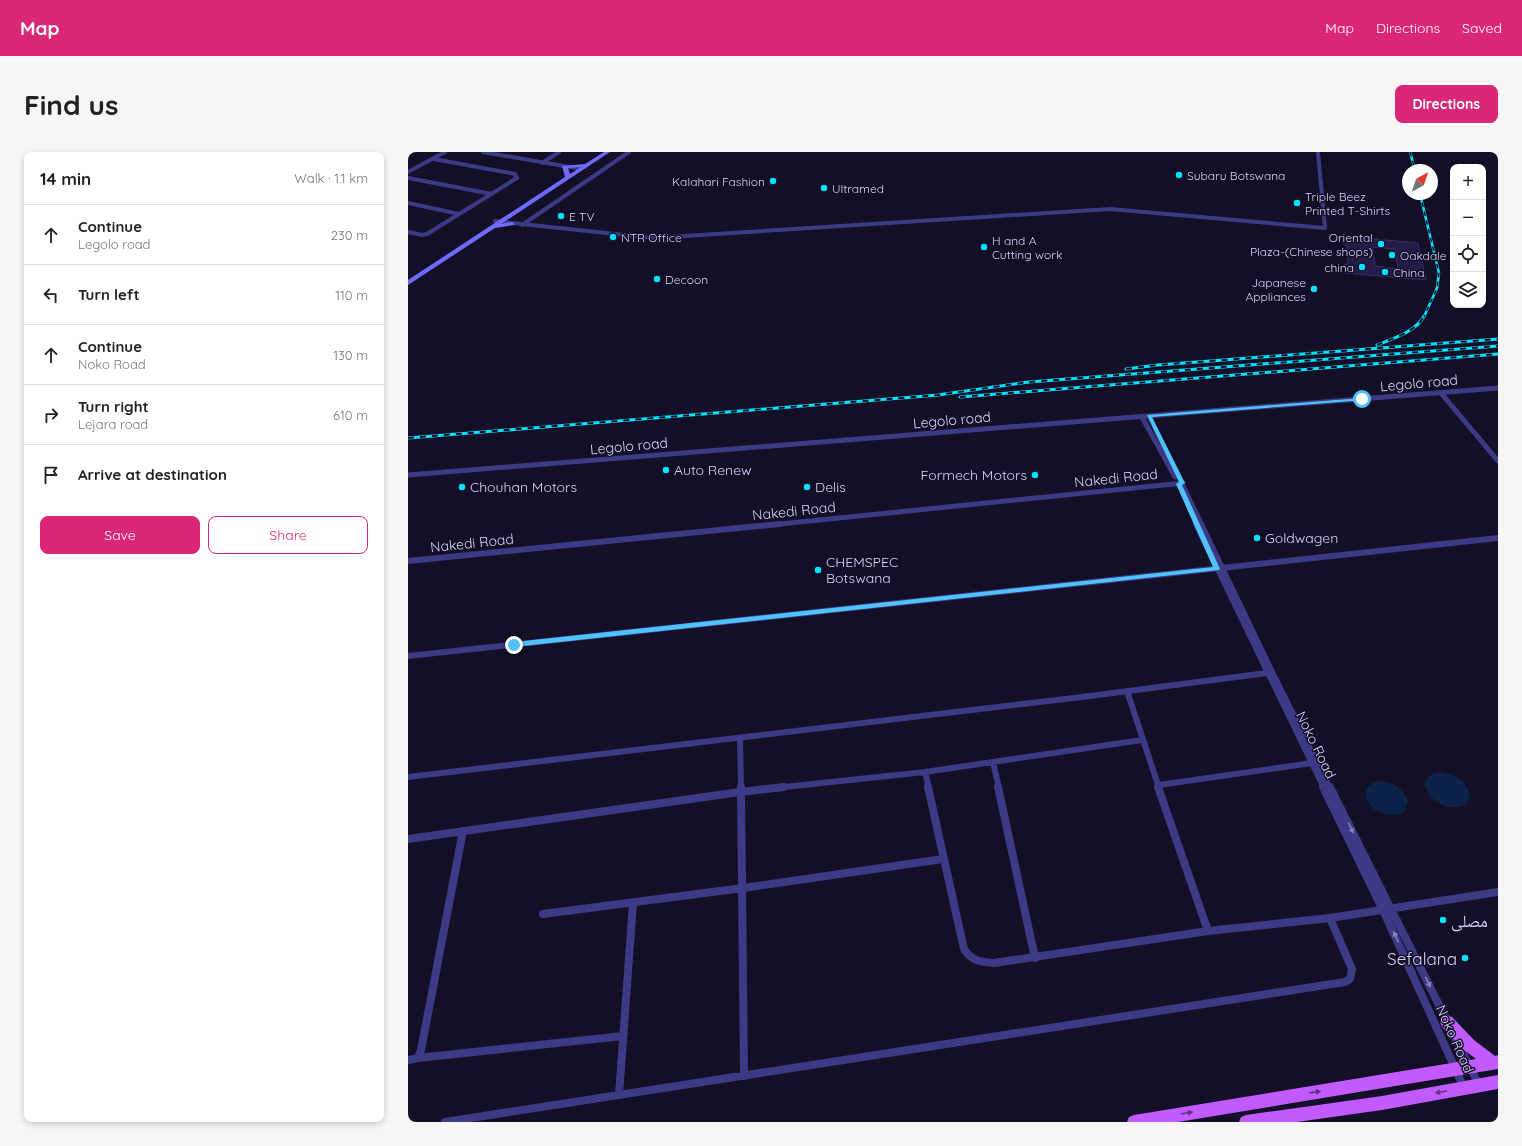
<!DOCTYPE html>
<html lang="en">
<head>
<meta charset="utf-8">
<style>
  :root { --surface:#fff; --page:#f6f6f6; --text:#222; --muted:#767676; --line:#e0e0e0; --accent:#db2777 }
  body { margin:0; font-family:Quicksand,"Noto Naskh Arabic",sans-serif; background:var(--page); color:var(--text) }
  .controls { position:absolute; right:12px; top:12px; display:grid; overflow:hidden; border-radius:8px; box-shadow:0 2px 6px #0003 }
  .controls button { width:36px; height:36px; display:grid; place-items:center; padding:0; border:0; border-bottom:1px solid var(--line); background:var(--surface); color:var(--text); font:20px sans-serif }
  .compass { position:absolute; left:994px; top:12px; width:36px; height:36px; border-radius:50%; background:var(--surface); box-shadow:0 2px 6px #0003; rotate:40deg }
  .stop { position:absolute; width:12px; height:12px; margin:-9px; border:3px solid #4fc3f7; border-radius:50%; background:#fff }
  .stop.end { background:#4fc3f7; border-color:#fff; box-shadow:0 1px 4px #0008 }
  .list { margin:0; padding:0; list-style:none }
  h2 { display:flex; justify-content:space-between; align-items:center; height:52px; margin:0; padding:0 16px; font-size:17px }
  h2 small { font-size:13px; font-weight:400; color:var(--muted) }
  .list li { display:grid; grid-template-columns:26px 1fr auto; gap:12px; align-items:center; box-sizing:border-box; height:60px; padding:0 16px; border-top:1px solid var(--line) }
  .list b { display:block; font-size:15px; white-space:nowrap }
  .list p { margin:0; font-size:13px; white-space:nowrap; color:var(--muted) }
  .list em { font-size:13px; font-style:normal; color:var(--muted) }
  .actions { display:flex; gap:8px; padding:12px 16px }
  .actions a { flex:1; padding:9px 0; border:1px solid var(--accent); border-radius:8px; text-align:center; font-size:14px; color:var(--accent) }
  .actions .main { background:var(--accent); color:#fff }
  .icon { flex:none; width:22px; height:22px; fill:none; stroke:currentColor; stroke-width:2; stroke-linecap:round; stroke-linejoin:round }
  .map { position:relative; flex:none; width:1090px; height:970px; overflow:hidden; border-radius:8px }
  header { display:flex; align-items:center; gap:24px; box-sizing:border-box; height:56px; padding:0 20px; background:var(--accent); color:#fff }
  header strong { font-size:19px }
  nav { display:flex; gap:22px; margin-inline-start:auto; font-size:14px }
  .intro { display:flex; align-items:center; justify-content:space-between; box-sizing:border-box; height:96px; padding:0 24px }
  h1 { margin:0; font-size:28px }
  .button { padding:10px 18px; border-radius:8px; background:var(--accent); color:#fff; font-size:14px; font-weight:700 }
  main { display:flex; gap:24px; padding:0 24px }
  aside { flex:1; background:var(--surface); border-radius:8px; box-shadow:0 2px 6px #0003 }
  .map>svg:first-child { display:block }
  .water { fill:#0c2248 }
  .building { fill:#241b47; stroke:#3b2d73; fill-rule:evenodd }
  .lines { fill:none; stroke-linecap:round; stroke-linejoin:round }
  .minor-far3 { stroke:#3d3a85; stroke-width:4 }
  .minor-far2 { stroke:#3d3a85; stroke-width:5 }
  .minor-far1 { stroke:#3d3a85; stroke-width:6 }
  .minor { stroke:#3d3a85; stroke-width:8 }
  .secondary { fill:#6f6bff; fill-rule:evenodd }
  .primary { fill:#c25bff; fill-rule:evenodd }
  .rail-far1-casing { stroke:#00e5ff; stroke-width:2.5 }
  .rail-casing { stroke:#00e5ff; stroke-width:3 }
  .rail-far1 { stroke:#130f26; stroke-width:1.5; stroke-dasharray:4.5; stroke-linecap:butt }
  .rail { stroke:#130f26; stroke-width:2; stroke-dasharray:6; stroke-linecap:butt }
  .oneway { fill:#837fbc }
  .oneway2 { fill:#623188 }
  .route { fill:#4fc3f7 }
  .poi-dot { fill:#00e5ff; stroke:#130f26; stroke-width:1.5 }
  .labels { text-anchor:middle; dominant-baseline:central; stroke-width:3; stroke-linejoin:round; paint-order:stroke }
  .far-poi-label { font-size:12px; fill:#d9d4ff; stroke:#130f26; text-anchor:start }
  .street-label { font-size:14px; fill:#d9d4ff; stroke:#130f26 }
  .poi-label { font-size:14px; fill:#d9d4ff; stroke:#130f26; text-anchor:start }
  .near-poi-label { font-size:17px; fill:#d9d4ff; stroke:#130f26; text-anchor:start }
</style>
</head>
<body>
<header>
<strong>Map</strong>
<nav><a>Map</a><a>Directions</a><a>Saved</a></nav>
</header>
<div class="intro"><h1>Find us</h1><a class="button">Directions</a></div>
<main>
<aside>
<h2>14 min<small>Walk · 1.1 km</small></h2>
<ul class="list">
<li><svg class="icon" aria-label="ahead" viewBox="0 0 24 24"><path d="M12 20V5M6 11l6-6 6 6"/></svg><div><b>Continue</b><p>Legolo road</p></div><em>230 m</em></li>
<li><svg class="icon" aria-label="left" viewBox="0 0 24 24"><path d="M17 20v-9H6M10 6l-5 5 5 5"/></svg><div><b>Turn left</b></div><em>110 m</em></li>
<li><svg class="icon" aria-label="ahead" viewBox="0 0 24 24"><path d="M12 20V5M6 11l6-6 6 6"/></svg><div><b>Continue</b><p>Noko Road</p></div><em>130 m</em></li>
<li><svg class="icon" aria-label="right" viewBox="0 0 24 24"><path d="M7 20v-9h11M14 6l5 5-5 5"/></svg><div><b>Turn right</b><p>Lejara road</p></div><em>610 m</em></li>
<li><svg class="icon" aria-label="arrive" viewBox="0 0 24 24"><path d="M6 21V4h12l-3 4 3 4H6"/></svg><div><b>Arrive at destination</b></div></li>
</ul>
<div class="actions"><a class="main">Save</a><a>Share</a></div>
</aside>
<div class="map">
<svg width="1090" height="970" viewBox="0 0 1090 970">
  <rect width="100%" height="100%" fill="#130f26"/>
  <!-- water -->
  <path class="water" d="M1034 620C1041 622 1048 624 1054 629 1062 636 1066 652 1051 655 1026 660 999 623 1034 620Z
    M968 629C983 629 995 635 1000 649L997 659C981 670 952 656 959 635Z"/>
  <!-- building -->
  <path class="building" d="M934 84 1010 91 1018 128 937 121V112H940L939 93H936ZM965 95 987 97 990 117 967 114Z"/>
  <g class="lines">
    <!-- minor-far3 -->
    <path class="minor-far3" d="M75 0 173 17
      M134 11 151 0
      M0 20 37 0
      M0 26 84 42
      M0 51 51 62
      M87 69 245 86 702 57 917 76 910 0
      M114 73 221 0
      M0 80 14 83 19 82 109 26 107 22 26 7"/>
    <!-- minor-far2 -->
    <path class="minor-far2" d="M1033 241 1090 309
      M741 264 794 373
      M734 265 767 325
      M0 323 1090 236
      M780 353 789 373
      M362 373 775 331"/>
    <!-- minor-far1 -->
    <path class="minor-far1" d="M788 372 916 636
      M793 372 866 524 922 636
      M0 409 372 372
      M0 504 1090 386
      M719 539 751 636
      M332 586 333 636
      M585 610 591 636
      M517 620 521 636
      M0 625 674 545 859 521
      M751 633 904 611
      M367 636 517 620 734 588"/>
    <!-- minor -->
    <path class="minor" d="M333 635 336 924
      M520 635 556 797C564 809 572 810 586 811L800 779 922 766 1090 740
      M590 635 627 806
      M750 635 800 779
      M915 635 975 758 1056 936
      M922 635 1040 871
      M0 687 332 640 376 635
      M135 762 335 736 535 707
      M1046 884 1071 933
      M10 906 215 884
      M0 908 10 906 13 898 55 679
      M211 943 225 751
      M37 970 937 830 942 827 944 817 922 766"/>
    <!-- secondary -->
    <path class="secondary" d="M196 0H202L93 72 104 70 107 72 106 73 87 76 0 133V128L157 25 154 14 177 12ZM173 15 162 22 160 16Z"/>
    <!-- primary -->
    <path class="primary" d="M1039 863 1044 865 1066 888 1087 904 1090 903V917L770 970H719L721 965 726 963 1068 907 1056 898 1034 875 1032 870 1034 865Z
      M1090 923V937L974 958 889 970H831L833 965 838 963 974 944Z"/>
    <!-- rail-far1 casing -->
    <g class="rail-far1-casing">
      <path id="rail-far1" d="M1002 0 1007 18
        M1012 42 1031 121 1029 136 1016 165"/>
    </g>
    <!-- rail casing -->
    <g class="rail-casing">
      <path id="rail" d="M969 193C984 187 1009 179 1016 164
        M718 217 750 213 1090 187
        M552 245 1090 202
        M0 286 530 243 621 230 1090 194"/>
    </g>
    <!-- rail-far1 -->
    <use href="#rail-far1" class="rail-far1"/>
    <!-- rail -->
    <use href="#rail" class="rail"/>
  </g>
  <!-- one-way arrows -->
  <defs><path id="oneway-solid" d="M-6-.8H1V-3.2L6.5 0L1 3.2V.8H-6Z"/></defs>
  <g class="oneway">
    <use href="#oneway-solid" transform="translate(943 676) rotate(63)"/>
    <use href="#oneway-solid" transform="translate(988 785) rotate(-114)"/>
    <use href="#oneway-solid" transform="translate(1020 830) rotate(64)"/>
  </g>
  <g class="oneway2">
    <use href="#oneway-solid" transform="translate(907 940) rotate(-9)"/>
    <use href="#oneway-solid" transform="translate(1033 940) rotate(169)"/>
    <use href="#oneway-solid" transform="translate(779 961) rotate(-10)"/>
  </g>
  <!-- route -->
  <path class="route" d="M954 246 956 247V248L744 265 777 331 774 333 812 417 811 418 106 495 103 493 106 490 805 415 768 332 771 330 739 263Z"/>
  <!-- markers -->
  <g class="poi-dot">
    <circle cx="771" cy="23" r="4"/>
    <circle cx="365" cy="29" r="4"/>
    <circle cx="416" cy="36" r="4"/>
    <circle cx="889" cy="51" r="4"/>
    <circle cx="153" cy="64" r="4"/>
    <circle cx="205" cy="85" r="4"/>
    <circle cx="973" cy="92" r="4"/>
    <circle cx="576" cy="95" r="4"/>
    <circle cx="984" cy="103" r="4"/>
    <circle cx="954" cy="115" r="4"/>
    <circle cx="977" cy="120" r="4"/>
    <circle cx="249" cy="127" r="4"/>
    <circle cx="906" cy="137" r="4"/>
    <circle cx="258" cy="318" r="4"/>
    <circle cx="627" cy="323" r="4"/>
    <circle cx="54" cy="335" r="4"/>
    <circle cx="399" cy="335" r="4"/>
    <circle cx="849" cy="386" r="4"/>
    <circle cx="410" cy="418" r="4"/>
    <circle cx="1035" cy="768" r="4"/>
    <circle cx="1057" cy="806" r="4"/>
  </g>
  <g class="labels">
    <!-- far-poi labels -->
    <g class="far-poi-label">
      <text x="779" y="23">Subaru Botswana</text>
      <text x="357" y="29" text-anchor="end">Kalahari Fashion</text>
      <text x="424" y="36">Ultramed</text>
      <text x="897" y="44">Triple Beez<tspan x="897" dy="14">Printed T-Shirts</tspan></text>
      <text x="161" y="64">E TV</text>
      <text x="213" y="85">NTR Office</text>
      <text x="965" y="85" text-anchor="end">Oriental<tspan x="965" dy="14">Plaza-(Chinese shops)</tspan></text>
      <text x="584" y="88">H and A<tspan x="584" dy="14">Cutting work</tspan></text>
      <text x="992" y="103">Oakdale</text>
      <text x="946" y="115" text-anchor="end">china</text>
      <text x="985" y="120">China</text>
      <text x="257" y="127">Decoon</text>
      <text x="898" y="130" text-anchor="end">Japanese<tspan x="898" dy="14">Appliances</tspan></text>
    </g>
    <!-- street labels -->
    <g class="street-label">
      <text transform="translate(1011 231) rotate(-5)">Legolo road</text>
      <text transform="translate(544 268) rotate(-5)">Legolo road</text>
      <text transform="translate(221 294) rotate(-5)">Legolo road</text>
      <text transform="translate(708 326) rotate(-6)">Nakedi Road</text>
      <text transform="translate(386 359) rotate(-6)">Nakedi Road</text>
      <text transform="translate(64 391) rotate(-6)">Nakedi Road</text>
      <text transform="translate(908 593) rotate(64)">Noko Road</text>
      <text transform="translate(1047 887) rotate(66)">Noko Road</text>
    </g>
    <!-- poi labels -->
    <g class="poi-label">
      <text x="266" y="318">Auto Renew</text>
      <text x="619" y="323" text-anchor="end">Formech Motors</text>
      <text x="62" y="335">Chouhan Motors</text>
      <text x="407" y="335">Delis</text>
      <text x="857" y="386">Goldwagen</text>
      <text x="418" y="410">CHEMSPEC<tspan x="418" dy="16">Botswana</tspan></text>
    </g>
    <!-- near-poi labels -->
    <g class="near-poi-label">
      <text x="1043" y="768">مصلى</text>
      <text x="1049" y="806" text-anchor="end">Sefalana</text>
    </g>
  </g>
</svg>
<div class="controls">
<button>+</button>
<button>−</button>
<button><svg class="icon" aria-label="locate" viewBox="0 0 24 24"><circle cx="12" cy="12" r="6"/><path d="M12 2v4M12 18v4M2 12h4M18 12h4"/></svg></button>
<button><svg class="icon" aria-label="layers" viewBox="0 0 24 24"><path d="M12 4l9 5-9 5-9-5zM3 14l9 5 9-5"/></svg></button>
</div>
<svg class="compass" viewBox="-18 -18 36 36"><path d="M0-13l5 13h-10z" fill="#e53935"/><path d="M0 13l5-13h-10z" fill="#767676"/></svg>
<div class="stop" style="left:954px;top:247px"></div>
<div class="stop end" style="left:106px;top:493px"></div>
</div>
</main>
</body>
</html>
